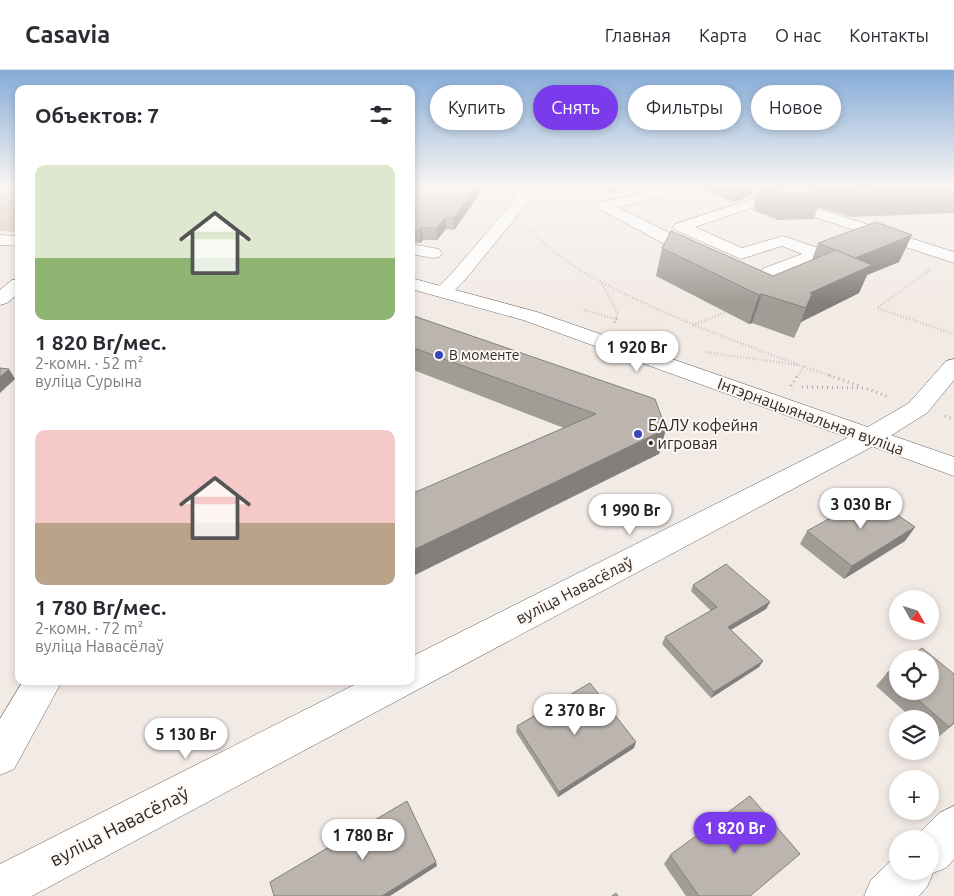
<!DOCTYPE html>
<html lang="ru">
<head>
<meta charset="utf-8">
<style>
  body { margin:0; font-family:Ubuntu,sans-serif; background:#f7f7f7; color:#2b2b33; height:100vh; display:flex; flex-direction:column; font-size:19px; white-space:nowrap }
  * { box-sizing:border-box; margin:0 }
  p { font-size:16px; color:#7c7c81 }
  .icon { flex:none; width:28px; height:28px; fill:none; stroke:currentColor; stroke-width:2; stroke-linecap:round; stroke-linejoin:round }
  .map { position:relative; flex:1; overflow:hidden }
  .drawer { position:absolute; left:15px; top:15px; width:400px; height:600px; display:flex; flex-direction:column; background:#fff; border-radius:10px; box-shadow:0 2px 8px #0003 }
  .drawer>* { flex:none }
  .banner { position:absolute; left:430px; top:15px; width:449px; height:45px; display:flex; gap:10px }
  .needle { width:32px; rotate:129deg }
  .buttons { position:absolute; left:889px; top:520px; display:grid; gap:10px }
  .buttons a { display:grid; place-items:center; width:50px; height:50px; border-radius:50%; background:#fff; box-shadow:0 2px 8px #0003; font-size:25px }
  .price { position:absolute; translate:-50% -42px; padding:0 11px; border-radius:18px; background:#fff; color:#222; font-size:16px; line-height:32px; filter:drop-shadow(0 1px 2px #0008) }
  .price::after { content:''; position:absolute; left:50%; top:30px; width:15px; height:11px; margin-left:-8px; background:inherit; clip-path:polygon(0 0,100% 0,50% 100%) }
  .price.current { background:#7c3aed; color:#fff }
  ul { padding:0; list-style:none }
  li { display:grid; align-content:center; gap:10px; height:265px; padding:0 20px }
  li span { display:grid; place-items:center; height:155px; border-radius:10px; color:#555 }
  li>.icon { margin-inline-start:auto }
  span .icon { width:90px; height:90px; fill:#fffc; stroke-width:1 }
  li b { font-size:21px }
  h2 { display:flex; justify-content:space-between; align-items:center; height:60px; padding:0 20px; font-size:21px }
  .pill { padding:0 18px; border-radius:22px; background:#fff; box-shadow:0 2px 8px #0003; font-size:18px; line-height:45px }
  .pill.current { background:#7c3aed; color:#fff }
  header { display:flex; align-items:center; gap:30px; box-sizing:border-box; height:70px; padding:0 25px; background:#fff; border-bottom:1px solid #e1e1e2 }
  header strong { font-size:24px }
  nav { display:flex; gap:28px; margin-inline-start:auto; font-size:18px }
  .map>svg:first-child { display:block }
</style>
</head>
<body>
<header>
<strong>Casavia</strong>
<nav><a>Главная</a><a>Карта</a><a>О нас</a><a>Контакты</a></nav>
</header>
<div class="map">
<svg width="954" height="826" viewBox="0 0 954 826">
  <rect width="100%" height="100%" fill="#f2eae5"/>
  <polygon fill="#d6bca9" points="0,117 19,117 19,162 0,161"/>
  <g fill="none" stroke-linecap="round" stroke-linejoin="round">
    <defs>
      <g id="minor">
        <polygon points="507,117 524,117 534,125 464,211 450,225 443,227 436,225 434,221 452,203 518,126"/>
        <polygon points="667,117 694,117 692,120 618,137 705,181 708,185 705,189 699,190 693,189 599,139 597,136 599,133"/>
        <polygon points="770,123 775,124 777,127 785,128 954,182 954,193 775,134 773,131 695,157 742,178 783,166 824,180 827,184 824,188 768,208 762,207 759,203 762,199 802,184 782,176 741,189 675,160 673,157 675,154"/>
        <polygon points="411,174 439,179 442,183 439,187 433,188 411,184"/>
        <polygon points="19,209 19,223 7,233 0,235 0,220 12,210"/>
        <polygon points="954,289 954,310 927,343 879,373 32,826 0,826 0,794 362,611 411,611 411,587 861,361 909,333 946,291"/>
        <polygon points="23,611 62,611 14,699 0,705 0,649"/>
        <polygon points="954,736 954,789 946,798 933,803 927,817 919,826 864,826 871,810 898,784 898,801 930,801 930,769 913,769 939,743"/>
      </g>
      <g id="major">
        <polygon points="0,165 19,166 19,176 0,175"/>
        <polygon points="411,208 537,242 954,387 954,406 523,250 411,219"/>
      </g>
    </defs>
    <use href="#minor" stroke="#68625d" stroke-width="1"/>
    <use href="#major" stroke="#68625d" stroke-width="1"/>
    <g stroke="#afa8a4" stroke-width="2" stroke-dasharray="0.5 2" stroke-linecap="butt">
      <polyline points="0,140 19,144"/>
      <polyline points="527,157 551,180 581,201"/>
      <polyline points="928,201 930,200"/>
    </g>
    <g stroke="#afa8a4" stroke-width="2.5" stroke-dasharray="0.5 2.5" stroke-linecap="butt">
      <path d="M 579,200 C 659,245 747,276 833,307"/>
      <polyline points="930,200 877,238 954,264"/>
      <polyline points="602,214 618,244 616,249"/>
      <polyline points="584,240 616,249 615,252 617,252"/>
      <polyline points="693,255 726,242"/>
      <polyline points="656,267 662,260"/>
      <polyline points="705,282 798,295"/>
      <polyline points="797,307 804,296"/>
    </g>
    <g stroke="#afa8a4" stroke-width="3" stroke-dasharray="1 4" stroke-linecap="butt">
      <polyline points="829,305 862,317"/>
      <polyline points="791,316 798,305"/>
      <polyline points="802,317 865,318 889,327"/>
      <polyline points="945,346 954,349"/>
    </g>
    <use href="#minor" fill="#fff" fill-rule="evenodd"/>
    <use href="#major" fill="#fff" fill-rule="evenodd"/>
  </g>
  <g fill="#a29c96">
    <polygon points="411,117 479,125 454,160 446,159 437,170 423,170 421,173 411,172"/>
    <polygon points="595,117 630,117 608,123"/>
    <polygon points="696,117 753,117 751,126 733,132"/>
    <polygon points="758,117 954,117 954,143 851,147 818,137 814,149 778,150 753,140 759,118"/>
    <polygon points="912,165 899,192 867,205 859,223 801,252 794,268 752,253 749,254 656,206 662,178 773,206 812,190 818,173"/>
    <polygon points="411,245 666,359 659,384 564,358 411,299"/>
    <polygon points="915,457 905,471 844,509 800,474 807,461"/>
    <polygon points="693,515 770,532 766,539 731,560 763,591 759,597 711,628 662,574 665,567 711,541 691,521"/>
    <polygon points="898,596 898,621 930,621 954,654 936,669 930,664 930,649 913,649 876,616 887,603"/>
    <polygon points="517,656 634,678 558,727 516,662"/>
    <polygon points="670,785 751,826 686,826 664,794"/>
  </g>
  <g fill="#847f7a">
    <polygon points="476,117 479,117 479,125 454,160 454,148"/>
    <polygon points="609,117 630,117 608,123"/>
    <polygon points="738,117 753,117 751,126 733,132"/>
    <polygon points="446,147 446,159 437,170 436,158"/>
    <polygon points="422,157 423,170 421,173 420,161"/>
    <polygon points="912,165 899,192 867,205 859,223 801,252 794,268 806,238 810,223 855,188"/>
    <polygon points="762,224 752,253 749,254 759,225"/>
    <polygon points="9,299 15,309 0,323 0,307"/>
    <polygon points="666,359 659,384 411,507 411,481"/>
    <polygon points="915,457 905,471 844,509 852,496"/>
    <polygon points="770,532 766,539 725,563 728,557"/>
    <polygon points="763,591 759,597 711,628 714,622"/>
    <polygon points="636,672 634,678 558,727 559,722"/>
    <polygon points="436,792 437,796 390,826 382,826"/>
  </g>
  <g fill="#bcb5af" stroke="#847f7a">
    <polygon points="411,117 476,117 454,148 446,147 436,158 422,157 420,161 411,159"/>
    <polygon points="766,117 803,117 823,123 787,125"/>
    <polygon points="844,117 954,117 954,119 861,122"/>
    <polygon points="876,152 912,165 855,188 818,173"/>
    <polygon points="671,161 773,206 836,180 872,195 810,223 812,224 806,238 762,224 759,225 662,178"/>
    <polygon points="411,245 655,329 666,359 411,481 411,424 596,344 411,277"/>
    <polygon points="0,298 9,299 0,307"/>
    <polygon points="870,426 915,457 852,496 807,461"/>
    <polygon points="726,494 770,532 728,557 763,591 714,622 665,567 717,537 693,515"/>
    <polygon points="922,578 954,604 954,653 949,657 908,621 930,621 930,589 907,589"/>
    <polygon points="898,596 898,612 887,603"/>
    <polygon points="590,613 636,672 559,722 517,656"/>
    <polygon points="750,726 800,784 750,826 699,826 670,785"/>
    <polygon points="407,731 436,792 382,826 274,826 270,812"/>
    <polygon points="616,823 618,826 612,826"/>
  </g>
  <linearGradient id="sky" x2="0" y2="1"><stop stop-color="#85abd8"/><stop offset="0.5" stop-color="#f9f6f3"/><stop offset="1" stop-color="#f9f6f3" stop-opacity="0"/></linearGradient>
  <rect width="954" height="233" fill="url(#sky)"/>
  <g fill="#3747ba" stroke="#fff7f2" stroke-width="2">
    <circle cx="439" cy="285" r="5"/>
    <circle cx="638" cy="364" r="5"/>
  </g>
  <g text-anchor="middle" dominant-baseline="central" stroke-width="4" stroke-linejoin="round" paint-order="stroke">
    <g font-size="14" fill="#2b2826" stroke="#fff7f2" text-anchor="start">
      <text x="449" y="285">В моменте</text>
    </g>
    <g font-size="16" fill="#2b2826" stroke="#fff7f2">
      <text transform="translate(811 346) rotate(20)">Інтэрнацыянальная вуліца</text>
      <text transform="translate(574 520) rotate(-27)">вуліца Навасёлаў</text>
    </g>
    <g font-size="16" fill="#2b2826" stroke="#fff7f2" text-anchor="start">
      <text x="648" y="355">БАЛУ кофейня<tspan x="648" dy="18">• игровая</tspan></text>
    </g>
    <g font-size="19" fill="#2b2826" stroke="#fff7f2">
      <text transform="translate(119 756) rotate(-27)">вуліца Навасёлаў</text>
    </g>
  </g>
</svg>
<div class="buttons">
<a><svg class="needle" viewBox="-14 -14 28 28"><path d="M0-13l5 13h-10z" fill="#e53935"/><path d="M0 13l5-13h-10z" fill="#7c7c81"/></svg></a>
<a><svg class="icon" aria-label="locate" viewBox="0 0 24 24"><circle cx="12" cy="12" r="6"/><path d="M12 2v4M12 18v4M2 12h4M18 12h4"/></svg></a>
<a><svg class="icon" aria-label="layers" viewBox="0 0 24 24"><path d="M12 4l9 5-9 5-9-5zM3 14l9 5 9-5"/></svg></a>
<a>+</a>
<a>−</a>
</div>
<b class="price" style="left:637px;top:303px">1 920 Br</b>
<b class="price" style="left:861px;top:460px">3 030 Br</b>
<b class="price" style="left:630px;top:466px">1 990 Br</b>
<b class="price" style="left:575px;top:666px">2 370 Br</b>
<b class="price" style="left:186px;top:690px">5 130 Br</b>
<b class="price current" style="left:735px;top:784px">1 820 Br</b>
<b class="price" style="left:363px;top:791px">1 780 Br</b>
<div class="banner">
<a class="pill">Купить</a>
<a class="pill current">Снять</a>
<a class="pill">Фильтры</a>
<a class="pill">Новое</a>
</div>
<section class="drawer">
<h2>Объектов: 7<svg class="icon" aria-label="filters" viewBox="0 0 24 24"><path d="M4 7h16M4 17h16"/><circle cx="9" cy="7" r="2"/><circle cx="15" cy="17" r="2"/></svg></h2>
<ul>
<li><span style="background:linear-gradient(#dfe7d0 60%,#8fb573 0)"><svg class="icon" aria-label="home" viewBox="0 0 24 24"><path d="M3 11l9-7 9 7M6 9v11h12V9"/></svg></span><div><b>1 820 Br/мес.</b><p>2-комн. · 52 m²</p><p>вуліца Сурына</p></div></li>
<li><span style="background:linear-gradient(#f6c9c9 60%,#b9a48a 0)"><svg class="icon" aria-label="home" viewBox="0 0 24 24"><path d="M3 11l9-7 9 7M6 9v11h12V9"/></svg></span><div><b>1 780 Br/мес.</b><p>2-комн. · 72 m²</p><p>вуліца Навасёлаў</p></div></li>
</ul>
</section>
</div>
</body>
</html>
